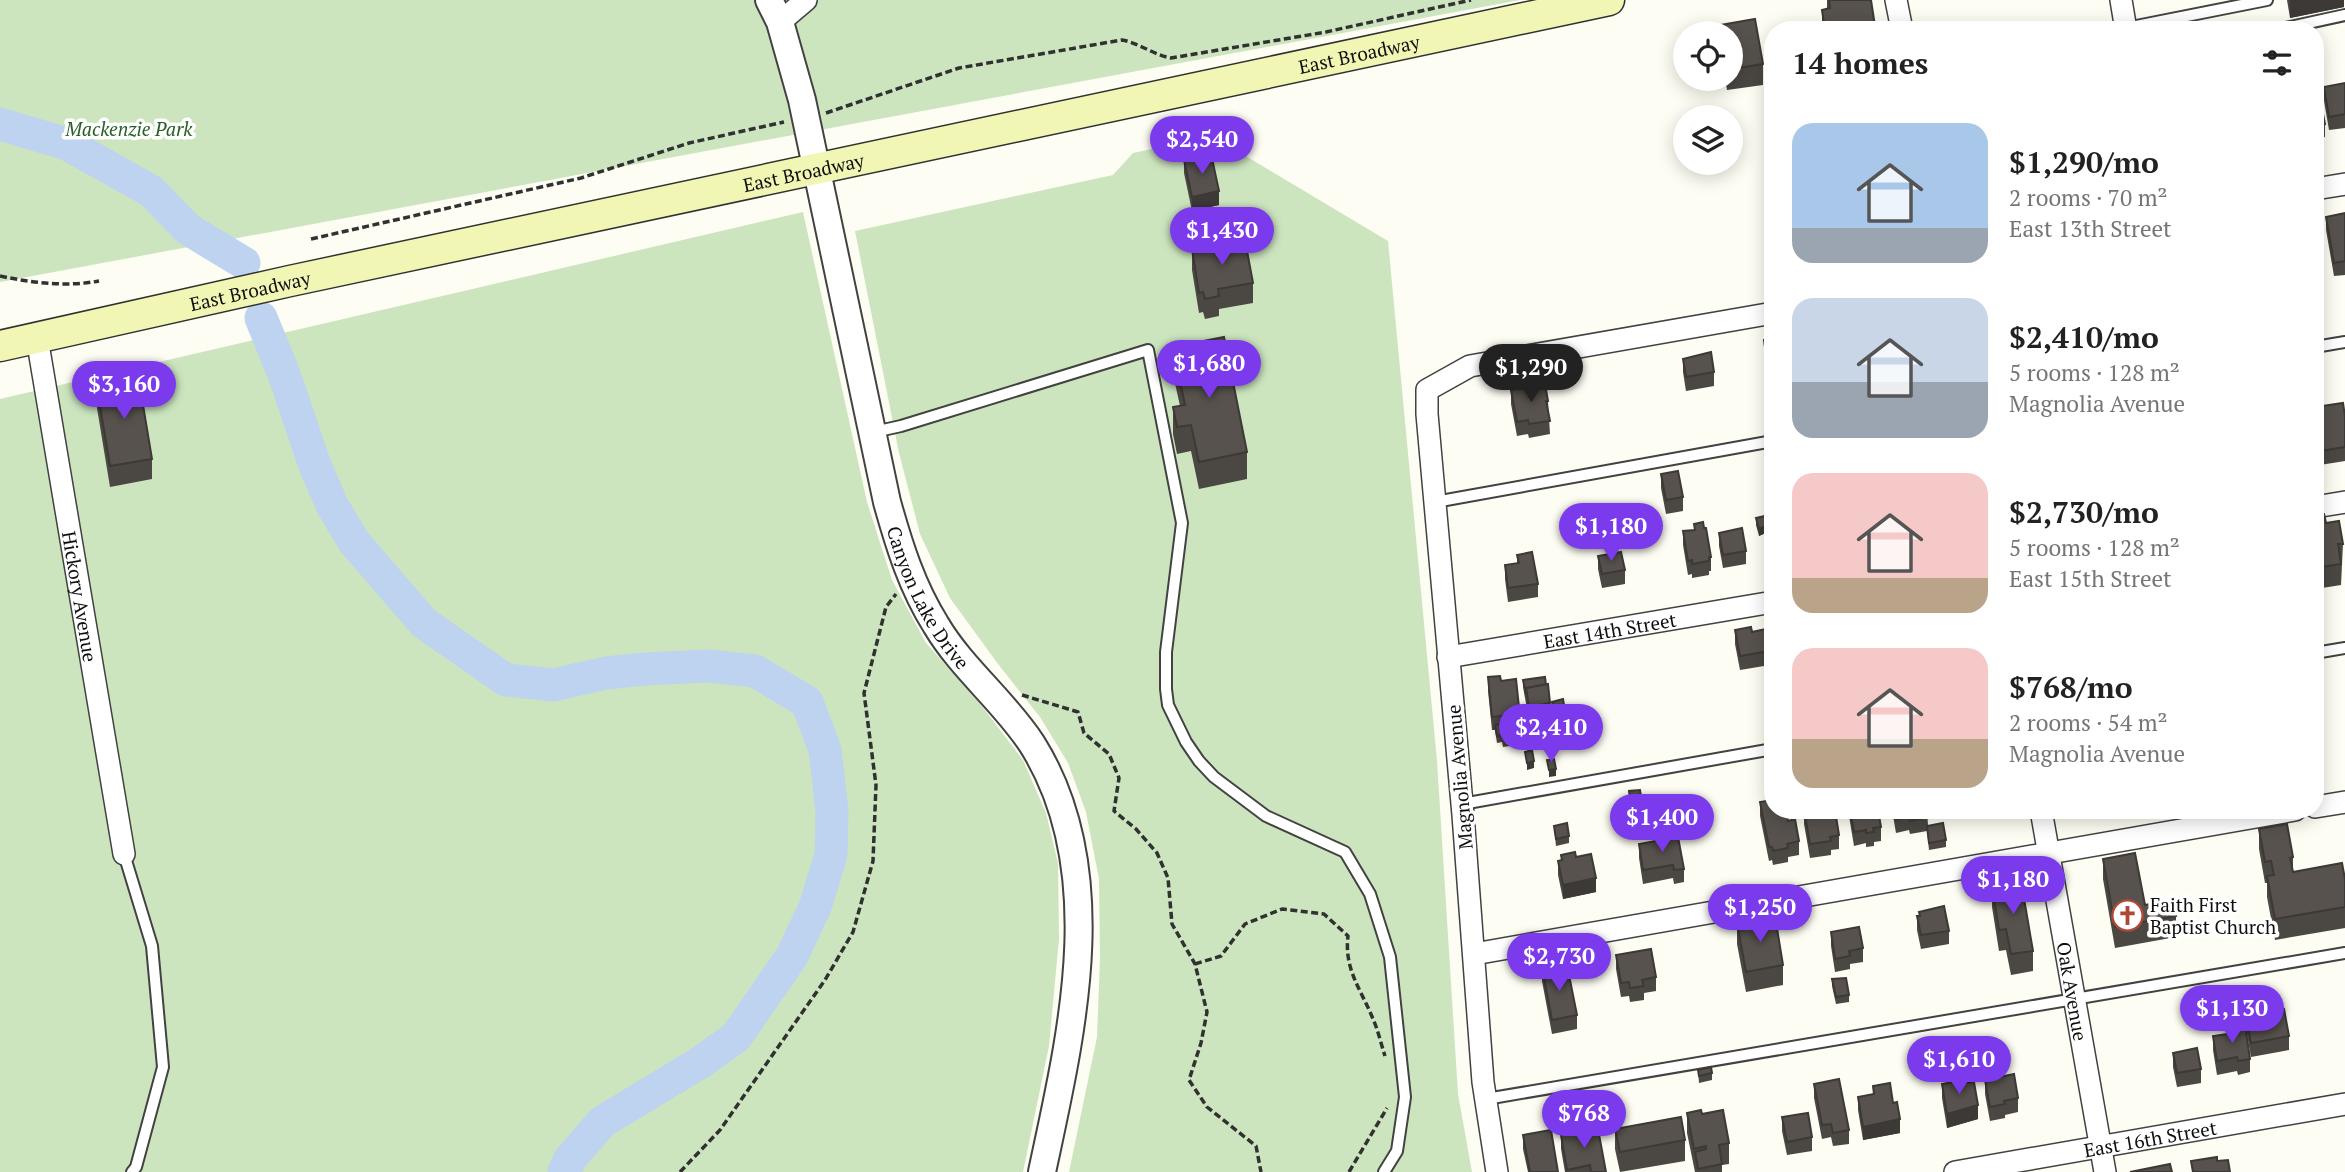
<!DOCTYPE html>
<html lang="en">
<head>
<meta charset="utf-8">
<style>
  body { margin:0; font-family:"PT Serif",serif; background:#f6f6f6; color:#222; height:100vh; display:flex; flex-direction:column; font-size:26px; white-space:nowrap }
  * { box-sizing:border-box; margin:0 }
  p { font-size:23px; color:#767676 }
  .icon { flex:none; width:38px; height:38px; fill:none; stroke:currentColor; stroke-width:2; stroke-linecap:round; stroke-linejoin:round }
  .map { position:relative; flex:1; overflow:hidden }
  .side { position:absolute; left:1764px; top:21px; width:560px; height:798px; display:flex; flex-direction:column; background:#fff; border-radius:28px; box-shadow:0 4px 18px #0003 }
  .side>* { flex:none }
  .fabs { position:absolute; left:1673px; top:21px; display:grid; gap:14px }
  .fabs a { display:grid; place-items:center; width:70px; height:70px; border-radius:50%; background:#fff; box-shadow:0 4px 18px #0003; font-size:35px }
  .price { position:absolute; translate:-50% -60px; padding:0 16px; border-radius:24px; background:#7c3aed; color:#fff; font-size:23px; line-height:46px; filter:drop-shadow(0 2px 4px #0008) }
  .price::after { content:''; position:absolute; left:50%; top:42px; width:21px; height:16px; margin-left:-10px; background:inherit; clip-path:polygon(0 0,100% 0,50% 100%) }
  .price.current { background:#222; color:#fff }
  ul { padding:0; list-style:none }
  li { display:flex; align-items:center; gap:21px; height:175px; padding:0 28px }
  li span { display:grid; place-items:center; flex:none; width:196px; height:140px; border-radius:21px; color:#555 }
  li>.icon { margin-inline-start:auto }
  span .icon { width:84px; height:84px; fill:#fffc; stroke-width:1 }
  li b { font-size:30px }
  h2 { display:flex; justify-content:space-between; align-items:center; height:84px; padding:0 28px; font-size:30px }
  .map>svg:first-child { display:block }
</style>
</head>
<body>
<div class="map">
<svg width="2345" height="1172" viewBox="0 0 2345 1172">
  <rect width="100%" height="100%" fill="#fdfdf3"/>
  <g fill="#cce5bf">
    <polygon points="0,0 1520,0 0,282"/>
    <polygon points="1217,135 1249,158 1388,241 1437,761 1458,1094 1472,1172 1069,1172 1097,1037 1100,959 1099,879 1086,812 1068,763 1040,717 998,664 950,598 920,534 899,453 855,231 1113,175 1133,153"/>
    <polygon points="803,212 867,502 892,580 926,643 981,705 1023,760 1046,813 1058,863 1059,939 1049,1046 1023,1172 0,1172 0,399"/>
  </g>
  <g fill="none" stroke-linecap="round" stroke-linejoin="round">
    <g stroke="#bdd3ef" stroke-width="33">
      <polyline points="0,124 67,144 151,191 188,229 244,263"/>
      <polyline points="261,318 284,374 314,463 332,505 354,542 424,623 506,680 553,685 606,673 645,669 708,666 755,671 807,702 825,750 832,811 831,855 815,907 792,956 736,1037 701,1062 602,1122 570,1159 564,1172"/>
    </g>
    <defs>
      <g id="service">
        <polyline points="2126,28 2267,0"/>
        <polyline points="2276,30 2345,15"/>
        <polyline points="2315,347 2345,342"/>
        <polyline points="874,432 901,426 1148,350 1182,523 1166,652 1166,689 1168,705 1186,742 1199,761 1214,777 1266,816 1345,852 1370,894 1390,957 1405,1097 1397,1151 1384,1172"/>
        <polyline points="1435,502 1773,441"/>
        <polyline points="2315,653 2345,648"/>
        <polyline points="1462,804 1773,749"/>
        <polyline points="124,854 152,946 163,1067 136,1167 132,1172"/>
        <polyline points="1486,1099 2345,953"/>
      </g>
      <g id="minor">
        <polyline points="1896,0 1902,30"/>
        <polyline points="2121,0 2126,30"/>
        <polyline points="780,22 806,0"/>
        <polyline points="2315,189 2345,184"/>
        <path id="s1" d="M 37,338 L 124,854"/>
        <polyline points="2315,507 2345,502"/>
        <path id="s2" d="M 1448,657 L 1773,602"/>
        <polyline points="2315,807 2345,802"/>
        <path id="s3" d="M 2041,810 L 2105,1172"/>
        <polyline points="1474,954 2295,810"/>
        <polyline points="1497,1172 1483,1082 1463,815 1427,414 1427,390 1470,366 1773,313"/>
        <path id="s4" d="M 1955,1172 L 2345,1104"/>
      </g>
      <g id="tertiary">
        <path id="s5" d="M 769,0 L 780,22 L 802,100 L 887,502 C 899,545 912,587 936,625 C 962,669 1004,701 1032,744 C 1112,871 1071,1036 1042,1172"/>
      </g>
      <g id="secondary">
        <path id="s6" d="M 0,346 L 290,281 L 1609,0"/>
      </g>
    </defs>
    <use href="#service" stroke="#424242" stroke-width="14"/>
    <use href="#minor" stroke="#424242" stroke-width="24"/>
    <use href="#tertiary" stroke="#424242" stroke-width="30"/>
    <use href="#secondary" stroke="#313131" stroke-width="33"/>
    <g stroke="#313131" stroke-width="3.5" stroke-dasharray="7 3.5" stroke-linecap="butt">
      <path d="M 826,113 L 959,68 L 1122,40 C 1139,43 1154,55 1171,58 L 1326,32 L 1471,0"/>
      <polyline points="311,239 581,178 689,143 784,122"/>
      <path d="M 0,276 C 33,283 66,287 99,281"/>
      <polyline points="1022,695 1078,712 1084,733 1109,754 1119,778 1114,811 1136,829 1157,853 1168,878 1172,924 1195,964 1207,1012 1201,1043 1189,1080 1207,1107 1256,1146 1261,1172"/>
      <path d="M 1195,964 L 1221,956 L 1245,924 L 1282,909 L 1324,914 L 1348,936 C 1344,970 1361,989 1373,1019 C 1378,1030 1381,1044 1385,1056"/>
      <polyline points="680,1172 720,1130 825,980 853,932 873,861 876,785 864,693 886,607 896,594"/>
      <polyline points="1349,1172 1387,1108"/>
    </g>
    <use href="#service" stroke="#fff" stroke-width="10"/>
    <use href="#minor" stroke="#fff" stroke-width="21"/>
    <use href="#tertiary" stroke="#fff" stroke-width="26"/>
    <use href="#secondary" stroke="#f1f6b5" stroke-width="30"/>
  </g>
  <g fill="#4b4742">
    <polygon points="1827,0 1871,0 1875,30 1822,30 1822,10 1827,9"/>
    <polygon points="2287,0 2344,0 2344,7 2290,18"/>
    <polygon points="1755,19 1763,64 1763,85 1727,90 1725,79 1731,79 1731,33 1720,33 1720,25"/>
    <polygon points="2315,78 2325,124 2325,137 2315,139"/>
    <polygon points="2345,83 2345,128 2329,130 2324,101 2324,87"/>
    <polygon points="1184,160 1219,205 1192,211 1184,173"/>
    <polygon points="2345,213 2345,275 2334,276 2326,230 2326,217"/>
    <polygon points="2315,244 2319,269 2319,283 2315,284"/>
    <polygon points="1192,249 1253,283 1253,303 1219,309 1219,316 1205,319 1203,312 1199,313 1192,270"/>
    <polygon points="1773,339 1773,383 1768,384 1764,354 1764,340"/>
    <polygon points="1173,347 1247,452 1247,479 1199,489 1191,451 1177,454 1173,434 1173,407 1180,406 1173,374"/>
    <polygon points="1683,359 1714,372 1714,386 1686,391 1683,372"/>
    <polygon points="96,382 152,459 152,479 110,487 96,402"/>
    <polygon points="1511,390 1548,401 1550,434 1529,438 1528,434 1517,436 1511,404"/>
    <polygon points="2315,407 2345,416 2345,461 2320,465 2315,437"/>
    <polygon points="1661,474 1683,497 1683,511 1666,514 1661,488"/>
    <polygon points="2315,515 2326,523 2343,544 2341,585 2322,588 2323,613 2316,615 2318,635 2315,635"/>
    <polygon points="1756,518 1770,531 1759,536 1756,525"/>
    <polygon points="1694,524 1711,557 1711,571 1709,571 1709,575 1692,578 1692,574 1688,575 1683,545 1683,531 1694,530"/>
    <polygon points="1719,533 1746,551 1746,564 1723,568 1719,546"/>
    <polygon points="1517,555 1538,584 1538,597 1508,602 1505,579 1505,565 1517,563"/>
    <polygon points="1598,556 1625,570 1625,584 1602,588 1598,569"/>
    <polygon points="1735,630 1752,632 1770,651 1770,665 1740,670 1735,644"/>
    <polygon points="1488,677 1501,681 1520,717 1520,731 1510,732 1510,729 1508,729 1510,746 1503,747 1502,742 1497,743 1495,730 1492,730 1488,691"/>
    <polygon points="1523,680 1550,703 1550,717 1529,720 1523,687"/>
    <polygon points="1552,702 1567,729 1557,732 1552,709"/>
    <polygon points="1629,791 1642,803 1644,823 1633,825 1631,816"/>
    <polygon points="1760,802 1788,821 1799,841 1799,855 1788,857 1788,862 1773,865 1772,860 1769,861 1760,816"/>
    <polygon points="1804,810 1839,835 1839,849 1831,850 1831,855 1810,858 1804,824"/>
    <polygon points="1848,810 1878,810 1881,827 1881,841 1874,842 1874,846 1866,847 1866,843 1854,846"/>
    <polygon points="1892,810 1927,810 1928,825 1946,840 1946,847 1929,850 1927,831 1910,834 1909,830 1896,833"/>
    <polygon points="1554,826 1569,836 1569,843 1556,846"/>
    <polygon points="2259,829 2293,857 2293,872 2345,879 2345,928 2275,940 2267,897 2267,883 2265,883 2259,849"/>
    <polygon points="1639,844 1684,869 1684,882 1674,884 1673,878 1643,884 1639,858"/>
    <polygon points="1561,855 1576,857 1596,892 1563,899 1558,875 1558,861 1561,861"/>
    <polygon points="2103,859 2145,905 2176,916 2176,937 2115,948 2103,879"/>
    <polygon points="1992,886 2033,951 2033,971 2011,975 2006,950 1999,951 1992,907"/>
    <polygon points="1919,912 1949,931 1949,944 1921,949 1917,930 1917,916 1919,916"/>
    <polygon points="1737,923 1783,965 1783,985 1746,992 1737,944"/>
    <polygon points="1831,932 1863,948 1863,962 1850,964 1850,969 1835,972 1831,946"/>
    <polygon points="1616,955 1656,977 1656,991 1644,993 1644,1000 1630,1002 1629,996 1621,997 1616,969"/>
    <polygon points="1542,967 1577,1015 1577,1029 1552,1034 1542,981"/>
    <polygon points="1832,979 1849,995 1849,1002 1836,1004 1832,986"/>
    <polygon points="2246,1015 2289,1036 2289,1050 2251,1057 2246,1029"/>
    <polygon points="2237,1026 2250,1059 2250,1072 2238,1075 2237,1071 2217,1075 2213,1050 2213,1036 2234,1033 2237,1032"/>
    <polygon points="1973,1048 1982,1054 1982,1061 1974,1062"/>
    <polygon points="2173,1053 2201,1069 2201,1083 2177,1087 2173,1067"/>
    <polygon points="1698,1070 1712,1073 1712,1080 1699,1083"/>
    <polygon points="1985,1080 2018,1098 2018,1112 2005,1115 2005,1118 1990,1121 1985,1094"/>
    <polygon points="1814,1084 1849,1130 1849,1144 1833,1146 1831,1137 1822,1139 1814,1098"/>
    <polygon points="1942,1084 1959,1084 1978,1119 1947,1128 1942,1098"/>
    <polygon points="1873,1086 1900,1133 1863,1140 1858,1110 1858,1097 1873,1094"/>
    <polygon points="1687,1113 1702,1114 1729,1143 1729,1164 1722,1165 1722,1172 1695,1172 1687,1133"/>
    <polygon points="1782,1117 1812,1137 1812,1151 1787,1155 1782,1131"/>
    <polygon points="1615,1129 1685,1140 1685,1161 1620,1172 1615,1149"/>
    <polygon points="1523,1135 1558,1172 1528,1172 1523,1149"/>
    <polygon points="1561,1135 1606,1172 1565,1172 1561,1149"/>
  </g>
  <g fill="#3d3936">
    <polygon points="2290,0 2344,0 2344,7 2290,18"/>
    <polygon points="1219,191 1219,205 1192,211 1192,197"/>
    <polygon points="2318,459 2318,480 2315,481 2315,460"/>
    <polygon points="1770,524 1770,531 1759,536 1759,529"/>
    <polygon points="2323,599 2323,613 2315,615 2315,602"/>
    <polygon points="1567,722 1567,729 1557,732 1557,725"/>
    <polygon points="1534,761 1534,768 1527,770 1527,763"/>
    <polygon points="1556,769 1556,776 1549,777 1549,770"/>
    <polygon points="1644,816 1644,823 1633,825 1633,818"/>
    <polygon points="1596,878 1596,892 1563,899 1563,885"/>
    <polygon points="1978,1105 1978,1119 1947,1128 1947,1114"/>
    <polygon points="1900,1119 1900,1133 1863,1140 1863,1127"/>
  </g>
  <g fill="#57524d" stroke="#3d3936" stroke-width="2">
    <polygon points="1829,0 1871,0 1875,26 1853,30 1825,30 1822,10 1830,8"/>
    <polygon points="1755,19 1763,64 1731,69 1731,33 1721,33 1720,25"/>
    <polygon points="2315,78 2316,78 2325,124 2315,125"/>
    <polygon points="2345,83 2345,114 2329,117 2324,87"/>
    <polygon points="1211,154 1219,191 1192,197 1184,160"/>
    <polygon points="2345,213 2345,261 2334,263 2326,217"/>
    <polygon points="1245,240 1253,283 1218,289 1219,296 1205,299 1203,292 1199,293 1192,249"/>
    <polygon points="2315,244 2319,269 2315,270"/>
    <polygon points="1224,337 1247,452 1199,462 1191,425 1177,427 1173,407 1185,405 1173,347"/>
    <polygon points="1773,339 1773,369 1768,370 1764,340"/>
    <polygon points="1711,352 1714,372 1686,377 1683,359"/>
    <polygon points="138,375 152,459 110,466 96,382"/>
    <polygon points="1545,384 1548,401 1546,401 1550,421 1529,424 1528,420 1517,422 1511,390"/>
    <polygon points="2343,403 2345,416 2345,447 2320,451 2315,423 2315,407"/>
    <polygon points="2315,444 2318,459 2315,460"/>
    <polygon points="1678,471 1683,497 1666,500 1661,474"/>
    <polygon points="2324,514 2326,523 2339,521 2343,544 2338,544 2341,564 2315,568 2315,515"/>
    <polygon points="1769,515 1770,524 1759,529 1756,518"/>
    <polygon points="1703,522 1704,528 1706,528 1711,557 1709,557 1709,561 1692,564 1692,560 1688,561 1683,531 1695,530 1694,524"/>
    <polygon points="1742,528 1746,551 1723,555 1719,533"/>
    <polygon points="1532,552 1538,584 1508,588 1505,565 1519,563 1517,555"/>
    <polygon points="1621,552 1625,570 1602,574 1598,556"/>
    <polygon points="2320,575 2323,599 2315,602 2315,576"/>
    <polygon points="2315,614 2318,628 2315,628"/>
    <polygon points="1751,627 1752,632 1766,629 1770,651 1740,656 1735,630"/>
    <polygon points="1500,676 1501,681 1516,679 1520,717 1510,719 1510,715 1492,717 1488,677"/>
    <polygon points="1545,677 1546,685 1526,688 1526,694 1523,680"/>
    <polygon points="1548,684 1550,703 1529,707 1526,688"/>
    <polygon points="1563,699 1567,722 1557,725 1552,702"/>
    <polygon points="1507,723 1510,739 1503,740 1502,735 1497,736 1495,725"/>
    <polygon points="1532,750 1534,761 1527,763 1525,752"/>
    <polygon points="1554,759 1556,769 1549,770 1547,760"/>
    <polygon points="1640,790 1642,803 1631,805 1629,791"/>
    <polygon points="1773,800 1773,810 1786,810 1788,821 1795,819 1799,841 1787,844 1788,848 1773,851 1772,847 1769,847 1760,802"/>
    <polygon points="1642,806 1644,816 1633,818 1631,809"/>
    <polygon points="1804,810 1824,810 1824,812 1835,810 1839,835 1830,837 1831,841 1810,844"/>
    <polygon points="1850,810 1878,810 1881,827 1873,828 1874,832 1866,833 1866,830 1854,832"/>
    <polygon points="1894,810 1927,810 1928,817 1910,821 1909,817 1896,819"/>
    <polygon points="1567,823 1569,836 1556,839 1554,826"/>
    <polygon points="1943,823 1946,840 1929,843 1927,826"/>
    <polygon points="2287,824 2293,857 2290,858 2293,872 2342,863 2345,879 2345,907 2275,919 2267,876 2274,875 2271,861 2265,862 2259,829"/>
    <polygon points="1678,837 1684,869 1674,870 1673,865 1643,870 1639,844"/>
    <polygon points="1575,852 1576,857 1591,854 1596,878 1563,885 1558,861 1562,860 1561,855"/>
    <polygon points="2135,853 2145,905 2173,900 2176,916 2115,927 2103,859"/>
    <polygon points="2021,881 2033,951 2011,954 2006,929 1999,930 1992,886"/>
    <polygon points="1944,906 1949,931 1921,935 1917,916 1920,916 1919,912"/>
    <polygon points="1775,916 1783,965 1746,972 1737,923"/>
    <polygon points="1859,927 1863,948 1849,951 1850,956 1835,959 1831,932"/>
    <polygon points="1651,949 1656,977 1642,980 1644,986 1630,988 1629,982 1621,983 1616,955"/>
    <polygon points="1558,964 1561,976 1569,975 1577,1015 1552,1020 1542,967"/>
    <polygon points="1846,978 1849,995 1836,997 1832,979"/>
    <polygon points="2284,1009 2289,1036 2251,1043 2246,1015"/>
    <polygon points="2245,1025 2250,1059 2238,1061 2237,1057 2217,1061 2213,1036 2234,1033 2238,1031 2237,1026"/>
    <polygon points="1981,1047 1982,1054 1974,1056 1973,1048"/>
    <polygon points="2197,1048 2201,1069 2177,1073 2173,1053"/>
    <polygon points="1711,1067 1712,1073 1699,1076 1698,1070"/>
    <polygon points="2014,1074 2018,1098 2004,1101 2005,1104 1990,1107 1985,1080"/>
    <polygon points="1839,1079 1849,1130 1833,1133 1831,1124 1822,1125 1814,1084"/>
    <polygon points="1958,1081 1959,1084 1974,1082 1978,1105 1947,1114 1942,1084"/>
    <polygon points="1890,1083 1893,1103 1897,1102 1900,1119 1863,1127 1858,1097 1874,1094 1873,1086"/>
    <polygon points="1701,1110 1702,1114 1723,1110 1729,1143 1719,1145 1722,1164 1698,1169 1695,1152 1706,1149 1706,1146 1694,1149 1687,1113"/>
    <polygon points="1808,1113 1812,1137 1787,1142 1782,1117"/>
    <polygon points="1681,1117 1685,1140 1620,1152 1615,1129"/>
    <polygon points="1586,1129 1586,1131 1598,1129 1606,1172 1591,1172 1590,1165 1567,1170 1561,1135 1572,1133 1571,1131"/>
    <polygon points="1551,1130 1558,1172 1530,1172 1523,1135"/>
    <polygon points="2217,1157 2217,1161 2228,1160 2230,1172 2193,1172 2191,1161"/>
    <polygon points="2170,1164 2172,1172 2130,1172"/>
  </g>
  <defs>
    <symbol id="church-ring" viewBox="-11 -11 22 22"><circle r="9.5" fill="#fff" stroke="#b04837" stroke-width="1.5"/><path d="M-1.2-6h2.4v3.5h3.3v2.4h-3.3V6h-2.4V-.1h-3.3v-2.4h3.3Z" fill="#b04837"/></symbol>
  </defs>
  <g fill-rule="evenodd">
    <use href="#church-ring" x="2110" y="898" width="35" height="35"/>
  </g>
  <g text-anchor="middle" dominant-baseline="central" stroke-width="7" stroke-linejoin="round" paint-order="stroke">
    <g font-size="19" fill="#0f0f0f" stroke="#fff">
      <text stroke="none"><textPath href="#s6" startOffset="1390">East Broadway</textPath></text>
      <text stroke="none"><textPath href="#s6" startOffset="822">East Broadway</textPath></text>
      <text stroke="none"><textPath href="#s6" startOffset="256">East Broadway</textPath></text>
      <text stroke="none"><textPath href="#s5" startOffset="621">Canyon Lake Drive</textPath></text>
      <text stroke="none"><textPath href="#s1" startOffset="262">Hickory Avenue</textPath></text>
      <text stroke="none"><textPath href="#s2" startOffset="164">East 14th Street</textPath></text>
      <text transform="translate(1459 777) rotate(-95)">Magnolia Avenue</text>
      <text stroke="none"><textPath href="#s3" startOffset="184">Oak Avenue</textPath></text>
      <text stroke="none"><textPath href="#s4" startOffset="198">East 16th Street</textPath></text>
    </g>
    <g font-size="19" font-style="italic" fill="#276026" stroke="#fff">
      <text x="129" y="128">Mackenzie Park</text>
    </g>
    <g font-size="19" fill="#0f0f0f" stroke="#fff" text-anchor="start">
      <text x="2150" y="904">Faith First<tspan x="2150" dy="22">Baptist Church</tspan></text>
    </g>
  </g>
</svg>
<div class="fabs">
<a><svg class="icon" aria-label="locate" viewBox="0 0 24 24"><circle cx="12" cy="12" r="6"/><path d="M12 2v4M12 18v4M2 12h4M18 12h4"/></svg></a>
<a><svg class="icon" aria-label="layers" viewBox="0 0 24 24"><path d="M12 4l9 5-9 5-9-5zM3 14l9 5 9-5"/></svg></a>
</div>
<b class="price" style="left:1202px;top:176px">$2,540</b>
<b class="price" style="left:1222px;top:267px">$1,430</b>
<b class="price" style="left:1209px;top:400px">$1,680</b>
<b class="price current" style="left:1531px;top:404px">$1,290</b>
<b class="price" style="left:124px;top:421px">$3,160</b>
<b class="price" style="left:1611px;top:563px">$1,180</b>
<b class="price" style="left:1551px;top:764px">$2,410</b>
<b class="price" style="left:1662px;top:854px">$1,400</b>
<b class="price" style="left:2013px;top:916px">$1,180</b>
<b class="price" style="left:1760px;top:944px">$1,250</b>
<b class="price" style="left:1559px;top:993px">$2,730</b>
<b class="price" style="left:2232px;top:1045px">$1,130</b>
<b class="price" style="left:1959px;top:1096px">$1,610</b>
<b class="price" style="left:1584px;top:1150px">$768</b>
<section class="side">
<h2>14 homes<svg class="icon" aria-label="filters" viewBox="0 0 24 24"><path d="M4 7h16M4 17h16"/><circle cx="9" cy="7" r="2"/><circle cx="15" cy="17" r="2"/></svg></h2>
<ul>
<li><span style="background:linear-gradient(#a9c7e8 75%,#9aa5b1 0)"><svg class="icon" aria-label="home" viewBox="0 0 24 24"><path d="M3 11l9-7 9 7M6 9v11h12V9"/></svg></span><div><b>$1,290/mo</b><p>2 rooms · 70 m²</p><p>East 13th Street</p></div></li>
<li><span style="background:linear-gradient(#c9d6e8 60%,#9aa5b1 0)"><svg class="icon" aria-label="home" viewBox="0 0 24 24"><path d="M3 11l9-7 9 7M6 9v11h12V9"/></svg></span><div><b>$2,410/mo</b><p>5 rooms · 128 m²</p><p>Magnolia Avenue</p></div></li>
<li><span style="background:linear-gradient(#f6c9c9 75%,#b9a48a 0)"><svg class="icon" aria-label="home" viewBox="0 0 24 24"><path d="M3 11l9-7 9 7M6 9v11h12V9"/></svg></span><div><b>$2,730/mo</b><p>5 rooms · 128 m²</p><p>East 15th Street</p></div></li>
<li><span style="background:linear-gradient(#f6c9c9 65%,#b9a48a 0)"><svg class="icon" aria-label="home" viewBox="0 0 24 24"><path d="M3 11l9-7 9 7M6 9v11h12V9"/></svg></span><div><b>$768/mo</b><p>2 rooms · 54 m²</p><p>Magnolia Avenue</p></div></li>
</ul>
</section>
</div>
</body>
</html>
